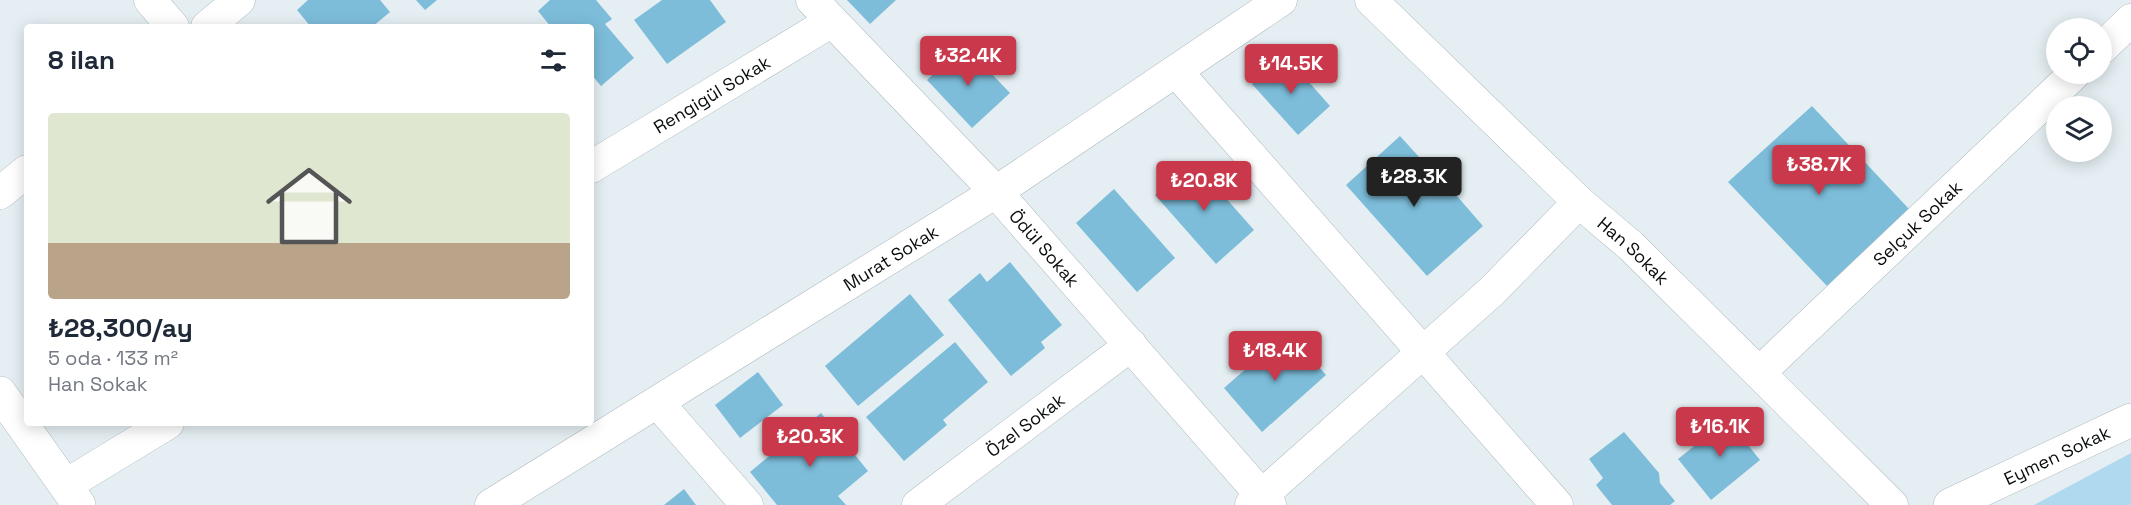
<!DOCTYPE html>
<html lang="tr">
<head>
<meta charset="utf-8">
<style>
  body { margin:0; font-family:"Space Grotesk",sans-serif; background:#f6f6f7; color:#1f2937; height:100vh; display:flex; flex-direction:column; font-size:22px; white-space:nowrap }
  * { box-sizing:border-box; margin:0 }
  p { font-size:20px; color:#747a83 }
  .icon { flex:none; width:33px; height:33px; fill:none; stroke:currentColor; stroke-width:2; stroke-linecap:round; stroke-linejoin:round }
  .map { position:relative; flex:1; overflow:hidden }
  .panel { position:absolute; left:24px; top:24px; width:570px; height:402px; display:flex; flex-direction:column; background:#fff; border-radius:6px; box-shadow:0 3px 15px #0003 }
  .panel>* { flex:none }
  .tools { position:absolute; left:2046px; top:18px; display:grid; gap:12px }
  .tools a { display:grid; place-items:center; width:66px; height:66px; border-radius:50%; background:#fff; box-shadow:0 3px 15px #0003; font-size:30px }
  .price { position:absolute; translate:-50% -51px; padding:0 14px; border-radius:6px; background:#c9394b; color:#fff; font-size:20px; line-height:39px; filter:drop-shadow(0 2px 3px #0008) }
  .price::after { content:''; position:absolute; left:50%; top:36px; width:18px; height:14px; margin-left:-9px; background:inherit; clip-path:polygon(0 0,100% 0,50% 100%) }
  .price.current { background:#222; color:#fff }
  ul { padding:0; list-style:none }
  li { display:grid; align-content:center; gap:12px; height:318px; padding:0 24px }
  li span { display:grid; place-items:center; height:186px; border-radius:6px; color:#555 }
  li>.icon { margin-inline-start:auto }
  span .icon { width:108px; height:108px; fill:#fffc; stroke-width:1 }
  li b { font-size:26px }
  h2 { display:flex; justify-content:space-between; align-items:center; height:72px; padding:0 24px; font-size:26px }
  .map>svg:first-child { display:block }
</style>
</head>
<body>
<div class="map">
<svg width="2131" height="505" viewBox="0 0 2131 505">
  <rect width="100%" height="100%" fill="#e5eff3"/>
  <polygon fill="#aed9ee" points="2131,453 2131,505 2034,505"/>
  <g fill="#7dbdda">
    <polygon points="308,0 380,0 390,12 372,27 311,27 297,10"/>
    <polygon points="416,0 437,0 425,10"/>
    <polygon points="550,0 596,0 612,19 605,24 634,58 601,86 591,74 591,27 551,27 538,11"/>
    <polygon points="662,0 710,0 726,22 667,64 634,20"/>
    <polygon points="847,0 896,0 870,24"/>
    <polygon points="964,45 1010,93 972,128 927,80"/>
    <polygon points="1285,55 1330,106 1298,135 1252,84"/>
    <polygon points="1812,106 1909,209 1827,286 1728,182"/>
    <polygon points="1400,136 1419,157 1407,167 1429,192 1443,180 1483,226 1427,276 1346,185"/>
    <polygon points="1193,161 1254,230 1216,264 1155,195"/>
    <polygon points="1114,189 1175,258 1137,292 1076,223"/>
    <polygon points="1010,262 1062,325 1041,342 1045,348 1011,376 948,300 980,273 987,282"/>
    <polygon points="910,294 944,335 858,406 825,366"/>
    <polygon points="1288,332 1326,375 1262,432 1224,388"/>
    <polygon points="955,342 988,382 943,420 947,425 904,461 866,417"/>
    <polygon points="758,372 783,405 740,438 715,405"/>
    <polygon points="821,413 868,471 838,496 846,505 777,505 750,472"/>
    <polygon points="1733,415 1753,440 1748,445 1760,460 1711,500 1678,459"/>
    <polygon points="1624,432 1659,473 1660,483 1675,501 1670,505 1612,505 1596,485 1603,478 1589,459"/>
    <polygon points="684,489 696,505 664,505"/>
  </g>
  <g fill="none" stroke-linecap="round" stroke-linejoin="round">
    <defs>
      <g id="street">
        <polyline points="150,0 173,27"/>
        <path id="s1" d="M 812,0 L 996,192 L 1270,505"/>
        <path id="s2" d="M 1371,0 L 1579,202 L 1631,246 L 1892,505"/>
        <polyline points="207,27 239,0"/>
        <polyline points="2102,48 2131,20"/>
        <polyline points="1176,71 1557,505"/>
        <path id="s3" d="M 591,167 L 832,21"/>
        <polyline points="0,193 27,171"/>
        <path id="s4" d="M 1759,373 L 2074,74"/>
        <polyline points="658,403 747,505"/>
        <polyline points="66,485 168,423"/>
        <path id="s5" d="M 491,505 L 996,192 L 1281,0"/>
        <path id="s6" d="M 918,505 L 1131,345"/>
        <polyline points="1251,505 1492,291 1579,202"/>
      </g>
      <g id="secondary">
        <polyline points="0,393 79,505"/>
        <path id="s7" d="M 1950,505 L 2131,420"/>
      </g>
    </defs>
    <use href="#street" stroke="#b0babe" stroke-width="33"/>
    <use href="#secondary" stroke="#b0babe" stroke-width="34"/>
    <use href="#street" stroke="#fff" stroke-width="32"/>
    <use href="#secondary" stroke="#fff" stroke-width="33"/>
  </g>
  <g text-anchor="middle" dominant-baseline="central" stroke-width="5" stroke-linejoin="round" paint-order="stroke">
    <g font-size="18" fill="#0a0d0e" stroke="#f5fbfe">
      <text stroke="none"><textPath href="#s3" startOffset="141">Rengigül Sokak</textPath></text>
      <text stroke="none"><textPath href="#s4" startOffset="218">Selçuk Sokak</textPath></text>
      <text stroke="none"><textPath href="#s1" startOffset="340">Ödül Sokak</textPath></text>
      <text stroke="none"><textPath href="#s2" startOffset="363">Han Sokak</textPath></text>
      <text stroke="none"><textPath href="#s5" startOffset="470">Murat Sokak</textPath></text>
      <text stroke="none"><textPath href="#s6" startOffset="134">Özel Sokak</textPath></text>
      <text stroke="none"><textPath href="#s7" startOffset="118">Eymen Sokak</textPath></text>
    </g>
  </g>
</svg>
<div class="tools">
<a><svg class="icon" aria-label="locate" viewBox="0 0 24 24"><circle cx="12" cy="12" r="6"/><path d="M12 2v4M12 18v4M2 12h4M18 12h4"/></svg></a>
<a><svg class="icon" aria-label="layers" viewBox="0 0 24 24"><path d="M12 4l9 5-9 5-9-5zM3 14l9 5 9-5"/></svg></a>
</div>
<b class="price" style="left:968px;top:87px">₺32.4K</b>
<b class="price" style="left:1291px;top:95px">₺14.5K</b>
<b class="price" style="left:1819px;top:196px">₺38.7K</b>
<b class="price current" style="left:1414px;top:208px">₺28.3K</b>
<b class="price" style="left:1204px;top:212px">₺20.8K</b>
<b class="price" style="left:1275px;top:382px">₺18.4K</b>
<b class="price" style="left:1720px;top:458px">₺16.1K</b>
<b class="price" style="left:810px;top:468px">₺20.3K</b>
<section class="panel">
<h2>8 ilan<svg class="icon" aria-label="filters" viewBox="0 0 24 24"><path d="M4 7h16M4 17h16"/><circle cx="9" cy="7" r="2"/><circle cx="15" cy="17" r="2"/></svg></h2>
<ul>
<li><span style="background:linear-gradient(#dfe7d0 70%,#b9a48a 0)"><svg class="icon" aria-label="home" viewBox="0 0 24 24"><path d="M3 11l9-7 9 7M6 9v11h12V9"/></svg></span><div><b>₺28,300/ay</b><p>5 oda · 133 m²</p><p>Han Sokak</p></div></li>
</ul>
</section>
</div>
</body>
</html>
